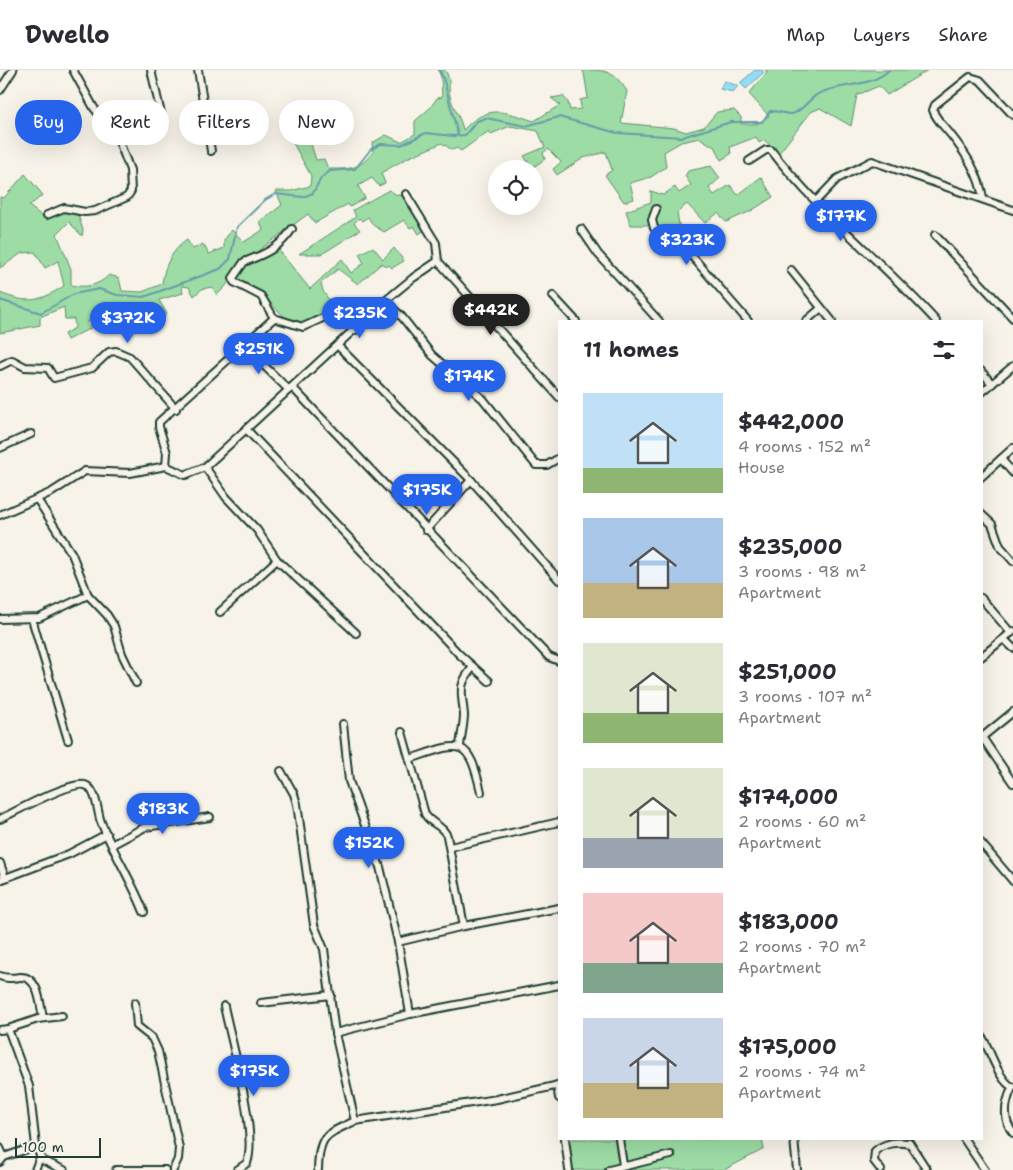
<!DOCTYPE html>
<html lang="en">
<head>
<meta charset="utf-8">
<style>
  body { margin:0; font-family:"Shantell Sans",sans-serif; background:#f2f2f3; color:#2b2b33; height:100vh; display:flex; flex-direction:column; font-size:19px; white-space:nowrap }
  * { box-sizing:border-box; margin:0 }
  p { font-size:16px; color:#7c7c81 }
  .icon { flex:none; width:28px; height:28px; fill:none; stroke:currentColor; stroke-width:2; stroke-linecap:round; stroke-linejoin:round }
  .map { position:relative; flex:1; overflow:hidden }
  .drawer { position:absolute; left:558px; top:250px; width:425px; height:820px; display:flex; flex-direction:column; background:#fff; border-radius:0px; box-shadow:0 5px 20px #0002 }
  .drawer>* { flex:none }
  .top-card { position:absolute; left:15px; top:30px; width:468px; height:45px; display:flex; gap:10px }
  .fabs { position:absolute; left:488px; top:90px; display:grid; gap:10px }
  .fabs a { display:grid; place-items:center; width:55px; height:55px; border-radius:50%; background:#fff; box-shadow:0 5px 20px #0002; font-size:25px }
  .scale { position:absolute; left:15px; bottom:12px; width:86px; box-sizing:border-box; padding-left:5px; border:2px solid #1f3d34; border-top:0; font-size:14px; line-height:18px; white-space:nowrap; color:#1f3d34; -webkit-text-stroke:4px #f7f3e8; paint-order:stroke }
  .price { position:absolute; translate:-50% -42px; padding:0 11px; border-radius:18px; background:#2563eb; color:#fff; font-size:16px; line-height:32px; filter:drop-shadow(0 1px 2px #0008) }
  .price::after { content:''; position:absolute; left:50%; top:30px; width:15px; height:11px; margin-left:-8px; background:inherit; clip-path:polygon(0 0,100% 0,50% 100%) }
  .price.current { background:#222; color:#fff }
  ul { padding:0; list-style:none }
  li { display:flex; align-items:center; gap:15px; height:125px; padding:0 25px }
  li span { display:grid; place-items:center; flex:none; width:140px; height:100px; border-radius:0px; color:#555 }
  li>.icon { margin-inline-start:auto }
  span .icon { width:60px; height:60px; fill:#fffc; stroke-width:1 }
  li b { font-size:21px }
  h2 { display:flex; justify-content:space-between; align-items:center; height:60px; padding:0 25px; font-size:21px }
  .pill { padding:0 18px; border-radius:22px; background:#fff; box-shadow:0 5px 20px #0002; font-size:18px; line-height:45px }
  .pill.current { background:#2563eb; color:#fff }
  header { display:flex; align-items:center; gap:30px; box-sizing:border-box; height:70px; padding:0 25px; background:#fff; border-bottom:1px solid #e1e1e2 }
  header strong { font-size:24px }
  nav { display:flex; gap:28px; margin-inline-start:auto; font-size:18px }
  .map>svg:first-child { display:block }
</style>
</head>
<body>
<header>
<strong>Dwello</strong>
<nav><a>Map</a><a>Layers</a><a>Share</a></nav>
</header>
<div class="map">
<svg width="1013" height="1100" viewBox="0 0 1013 1100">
  <rect width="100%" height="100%" fill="#f7f3e8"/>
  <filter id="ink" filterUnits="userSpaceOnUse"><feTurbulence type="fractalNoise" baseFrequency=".02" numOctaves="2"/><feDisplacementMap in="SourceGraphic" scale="10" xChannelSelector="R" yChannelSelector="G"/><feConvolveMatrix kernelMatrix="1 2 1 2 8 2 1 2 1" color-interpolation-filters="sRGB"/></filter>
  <g filter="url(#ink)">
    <g fill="#9ddca5" stroke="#5e8c6c">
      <path d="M 438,0 L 445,0 C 451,9 448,16 450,26 C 453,38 461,48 463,60 C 488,34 503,41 534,51 L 560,35 L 551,28 L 563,26 L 568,32 L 570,40 L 581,39 L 580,30 L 588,28 L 584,3 L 582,0 C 606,0 613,0 627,21 L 621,53 L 674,58 L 686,62 L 704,57 L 717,42 L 734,40 L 741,47 L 741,54 L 757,54 L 769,46 L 749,24 L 767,2 L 765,0 L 928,0 L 887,25 L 879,16 L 857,25 L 851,56 L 820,38 L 811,42 L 779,83 L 764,70 L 759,73 L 756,67 L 730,77 L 731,84 L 721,90 L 716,78 L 700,68 L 681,72 L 664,82 L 666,97 L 651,107 L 630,113 L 634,129 L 624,132 L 605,105 L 612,100 L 606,82 L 583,88 L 557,105 L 553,99 L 561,92 L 548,79 L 543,83 L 545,89 L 532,98 L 524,86 L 545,77 L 538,61 L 510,56 L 491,64 L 489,61 L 461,81 L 457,78 L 452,80 L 442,73 L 407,88 L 381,103 L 385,113 L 379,116 L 372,108 L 358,116 L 365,128 L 350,137 L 348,134 L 315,153 L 308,144 L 254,184 L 242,189 L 226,216 L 217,225 L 212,217 L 202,219 L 194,226 L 189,217 L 182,216 L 183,223 L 159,230 L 167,244 L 152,260 L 144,246 L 128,254 L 121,243 L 103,253 L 98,246 L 87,252 L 91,258 L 67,270 L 64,264 L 75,258 L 74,249 L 65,249 L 64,237 L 40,247 L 40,255 L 0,263 L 0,223 C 28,234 39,232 64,216 L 58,191 L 45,198 L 35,182 L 22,183 L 0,198 L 0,127 L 4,128 L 25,104 L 43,125 L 29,136 L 43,147 L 59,142 L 77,142 L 83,160 L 82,166 L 69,152 L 57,164 L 71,199 L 71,215 C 86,218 98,216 109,205 L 119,208 L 122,221 L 142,222 L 162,214 C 164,196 172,180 187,170 L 193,179 L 203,174 L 209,184 L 224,178 L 224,170 L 232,160 L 244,172 L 263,160 L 260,152 L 282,135 L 276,121 L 291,121 L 310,116 L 311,106 L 292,71 L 310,71 L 316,90 L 324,89 L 328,99 C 350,99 359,100 373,82 L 372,73 L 386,65 L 401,72 L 415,64 L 415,51 L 430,38 L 437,28 L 442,27 L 441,7 Z"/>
      <polygon points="711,96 720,108 709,118 714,125 730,115 738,125 761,107 773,127 751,141 726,152 718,143 705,153 687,134 677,143 682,171 678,173 656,155 631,155 626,141 651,132 651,121 663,125 675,117 679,123 691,115 685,106 688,101"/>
      <polygon points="389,120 397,125 404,126 426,159 419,164 414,156 410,158 404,150 384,162 373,155 368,147 362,151 359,148 354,153 360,160 322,184 299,184 356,147 353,140"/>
      <path d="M 373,177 L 383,189 L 394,178 L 404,191 L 392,198 L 389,195 L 386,197 L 382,193 L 358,214 L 338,199 L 321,213 L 323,221 L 334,238 C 287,269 291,247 255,220 C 248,215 241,216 236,208 L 247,192 L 277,178 L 310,219 L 342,189 L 351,203 L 364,193 L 359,184 Z"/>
      <polygon points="569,1069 762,1069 764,1079 724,1100 573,1100"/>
    </g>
    <g fill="#95dcf7" stroke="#669ca9">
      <polygon points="755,0 761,0 764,2 746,19 740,13"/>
      <polygon points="724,11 738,16 733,22 720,19"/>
    </g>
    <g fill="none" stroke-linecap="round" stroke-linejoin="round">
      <g stroke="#669ca9" stroke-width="2">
        <polyline points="439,0 443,7 458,65"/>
        <path d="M 0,230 L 41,243 L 74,224 L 99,219 L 117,225 L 144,227 L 220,199 L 230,189 L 237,157 L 265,130 L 275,124 L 303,127 L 313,123 L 321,108 L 330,101 L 355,99 L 371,79 L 381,74 L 401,75 L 426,63 L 453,66 L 465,65 L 477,51 L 486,48 L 526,56 L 559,47 L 617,63 L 682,67 L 731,52 L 762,52 L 770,41 C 778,40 785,45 792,44 C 802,42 810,27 820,23 C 842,13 870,18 889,0"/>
      </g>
      <defs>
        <g id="minor">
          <polyline points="151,0 162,48"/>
          <polyline points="198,0 211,81"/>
          <polyline points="0,20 13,0"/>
          <path d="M 749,91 L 766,80 L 771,80 C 819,143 883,192 936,251"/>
          <path d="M 983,129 C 980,105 966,84 951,65 C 945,57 936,50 933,40 L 935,35 L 970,7 L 980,10 L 1013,45"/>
          <polyline points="816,131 837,109 872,91 1013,140"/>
          <polyline points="656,139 652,150 654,158 691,185 748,251"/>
          <polyline points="47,145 64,138 85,142 95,141 127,127 131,121 130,100 117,66 94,38 73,0"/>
          <path d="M 292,159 C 280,178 263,185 244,192 L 233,208 L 234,212 L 261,226 L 274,248 L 303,257 L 338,241 L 354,261"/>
          <polyline points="581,159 598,184 659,251"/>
          <polyline points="935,165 1013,248"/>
          <polyline points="438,191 559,327"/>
          <polyline points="791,200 832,251"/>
          <polyline points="553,226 576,251"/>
          <polyline points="385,231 402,247 432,285 483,329 536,395 547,395 559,388"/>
          <polyline points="806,251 820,239"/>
          <polyline points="244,276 289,320"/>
          <polyline points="338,276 471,410 559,510"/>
          <polyline points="0,296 12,290 25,297 48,298 54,308 92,298 109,282 116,281 130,287 176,339"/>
          <polyline points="981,301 992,314"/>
          <polyline points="292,317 549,587 559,591"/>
          <polyline points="981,323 1013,296"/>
          <polyline points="247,360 459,584 489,611"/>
          <polyline points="0,378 31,364"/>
          <polyline points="1001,389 1013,403"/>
          <polyline points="166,396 167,383 159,357 159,352 274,248"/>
          <polyline points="205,397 226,427 257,460 277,490 356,563"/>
          <polyline points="981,407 1013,378"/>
          <polyline points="37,429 72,484 88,525 107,545 114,556 122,584 136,613"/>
          <polyline points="981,444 992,454 1000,476 1013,491"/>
          <polyline points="0,445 52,422 85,401 130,403 166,396 185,405 205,397 385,231 413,208 438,191 436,173 406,124"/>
          <polyline points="426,460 471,410"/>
          <polyline points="981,528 1011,563"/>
          <polyline points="220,542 277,490"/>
          <polyline points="0,549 39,548 88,525"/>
          <polyline points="32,549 68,670"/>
          <polyline points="1004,569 1013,578"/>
          <polyline points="981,587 1013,561"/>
          <polyline points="343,654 349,711 380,797 398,872 410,944"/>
          <path d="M 402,662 L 425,744 C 431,755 442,754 447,766 L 464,856"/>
          <polyline points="982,667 1013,713"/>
          <polyline points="981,668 1013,642"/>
          <path d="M 460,676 C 461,666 464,654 464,645 C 462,622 457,616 473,597"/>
          <path d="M 410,689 C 460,672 468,665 481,722"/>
          <path d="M 281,701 L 294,724 L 297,734 L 314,855 L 324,879 L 335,963 L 355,1051 C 325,1065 319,1065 318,1100"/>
          <path d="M 0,749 C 15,742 70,711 85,715 C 97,719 97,742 101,752 C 113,782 132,811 144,842"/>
          <polyline points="981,773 1013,811"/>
          <polyline points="113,774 145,757 210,747"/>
          <polyline points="450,777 559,752"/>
          <polyline points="0,793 5,808"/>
          <polyline points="0,810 69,784 107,764"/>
          <polyline points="398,872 464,856 559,838"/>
          <path d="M 0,906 C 6,909 12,908 20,907 C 39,906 40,934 43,948"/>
          <polyline points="135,933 137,956 152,968 158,981 179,1078 178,1089 173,1100"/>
          <polyline points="261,933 331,925"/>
          <path d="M 224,936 C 231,971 258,1063 247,1093 L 237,1100"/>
          <polyline points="8,959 38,949 62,946"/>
          <polyline points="0,960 8,959 29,1016 36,1076 4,1087"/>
          <polyline points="335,963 410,944 559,915"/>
          <path d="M 981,965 C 990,979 999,1012 1013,1017"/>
          <polyline points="557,1015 559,1028"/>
          <path d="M 1012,1018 C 1005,1033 1002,1049 1013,1063"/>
          <polyline points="355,1051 497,1029 559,1015"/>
          <polyline points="565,1069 569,1100"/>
          <polyline points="619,1069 623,1095"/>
          <polyline points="794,1069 797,1100"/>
          <polyline points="964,1069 985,1100"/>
          <polyline points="909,1072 927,1100"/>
          <polyline points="36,1076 42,1090 64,1100"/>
          <polyline points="0,1078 4,1087 0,1092"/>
          <polyline points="35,1100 40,1087"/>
          <polyline points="116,1100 165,1100"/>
          <polyline points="609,1100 671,1085"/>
          <path d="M 881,1100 L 874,1091 L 875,1081 C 886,1072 897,1071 910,1074"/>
        </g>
      </defs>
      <use href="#minor" stroke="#1f3d34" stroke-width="10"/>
      <use href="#minor" stroke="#f7f3e8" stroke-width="6"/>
    </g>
  </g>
</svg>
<div class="fabs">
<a><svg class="icon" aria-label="locate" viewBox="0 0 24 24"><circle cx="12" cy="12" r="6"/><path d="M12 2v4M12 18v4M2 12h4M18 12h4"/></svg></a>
</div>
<div class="scale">100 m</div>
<b class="price" style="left:841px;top:172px">$177K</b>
<b class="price" style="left:687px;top:196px">$323K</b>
<b class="price current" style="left:491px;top:266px">$442K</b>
<b class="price" style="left:360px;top:269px">$235K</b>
<b class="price" style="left:128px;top:274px">$372K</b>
<b class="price" style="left:259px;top:305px">$251K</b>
<b class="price" style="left:469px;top:332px">$174K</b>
<b class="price" style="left:427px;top:446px">$175K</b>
<b class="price" style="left:163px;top:765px">$183K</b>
<b class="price" style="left:369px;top:799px">$152K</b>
<b class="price" style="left:254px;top:1027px">$175K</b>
<div class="top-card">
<a class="pill current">Buy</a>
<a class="pill">Rent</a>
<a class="pill">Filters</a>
<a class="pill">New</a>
</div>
<section class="drawer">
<h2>11 homes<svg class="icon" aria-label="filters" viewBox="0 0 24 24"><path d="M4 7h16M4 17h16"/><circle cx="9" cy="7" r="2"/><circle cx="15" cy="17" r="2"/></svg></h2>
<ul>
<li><span style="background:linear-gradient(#bfe0f5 75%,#8fb573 0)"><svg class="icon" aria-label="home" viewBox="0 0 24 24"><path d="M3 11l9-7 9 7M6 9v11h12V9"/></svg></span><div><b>$442,000</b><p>4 rooms · 152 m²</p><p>House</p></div></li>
<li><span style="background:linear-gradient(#a9c7e8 65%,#c2b280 0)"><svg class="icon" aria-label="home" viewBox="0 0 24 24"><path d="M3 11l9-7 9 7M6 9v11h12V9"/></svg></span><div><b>$235,000</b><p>3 rooms · 98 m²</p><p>Apartment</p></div></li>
<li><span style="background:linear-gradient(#dfe7d0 70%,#8fb573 0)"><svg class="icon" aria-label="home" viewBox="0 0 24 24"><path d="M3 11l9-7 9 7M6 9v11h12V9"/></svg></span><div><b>$251,000</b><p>3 rooms · 107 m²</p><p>Apartment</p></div></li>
<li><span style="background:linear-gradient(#dfe7d0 70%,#9aa5b1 0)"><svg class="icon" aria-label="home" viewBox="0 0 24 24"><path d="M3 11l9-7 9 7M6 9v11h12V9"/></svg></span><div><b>$174,000</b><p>2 rooms · 60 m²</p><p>Apartment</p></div></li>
<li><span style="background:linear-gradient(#f6c9c9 70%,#7fa58c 0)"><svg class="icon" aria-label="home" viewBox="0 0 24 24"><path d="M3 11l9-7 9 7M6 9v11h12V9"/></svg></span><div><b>$183,000</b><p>2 rooms · 70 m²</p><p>Apartment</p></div></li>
<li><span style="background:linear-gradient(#c9d6e8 65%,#c2b280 0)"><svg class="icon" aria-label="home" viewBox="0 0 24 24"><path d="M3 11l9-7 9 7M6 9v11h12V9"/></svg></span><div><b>$175,000</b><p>2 rooms · 74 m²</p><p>Apartment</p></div></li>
</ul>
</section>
</div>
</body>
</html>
